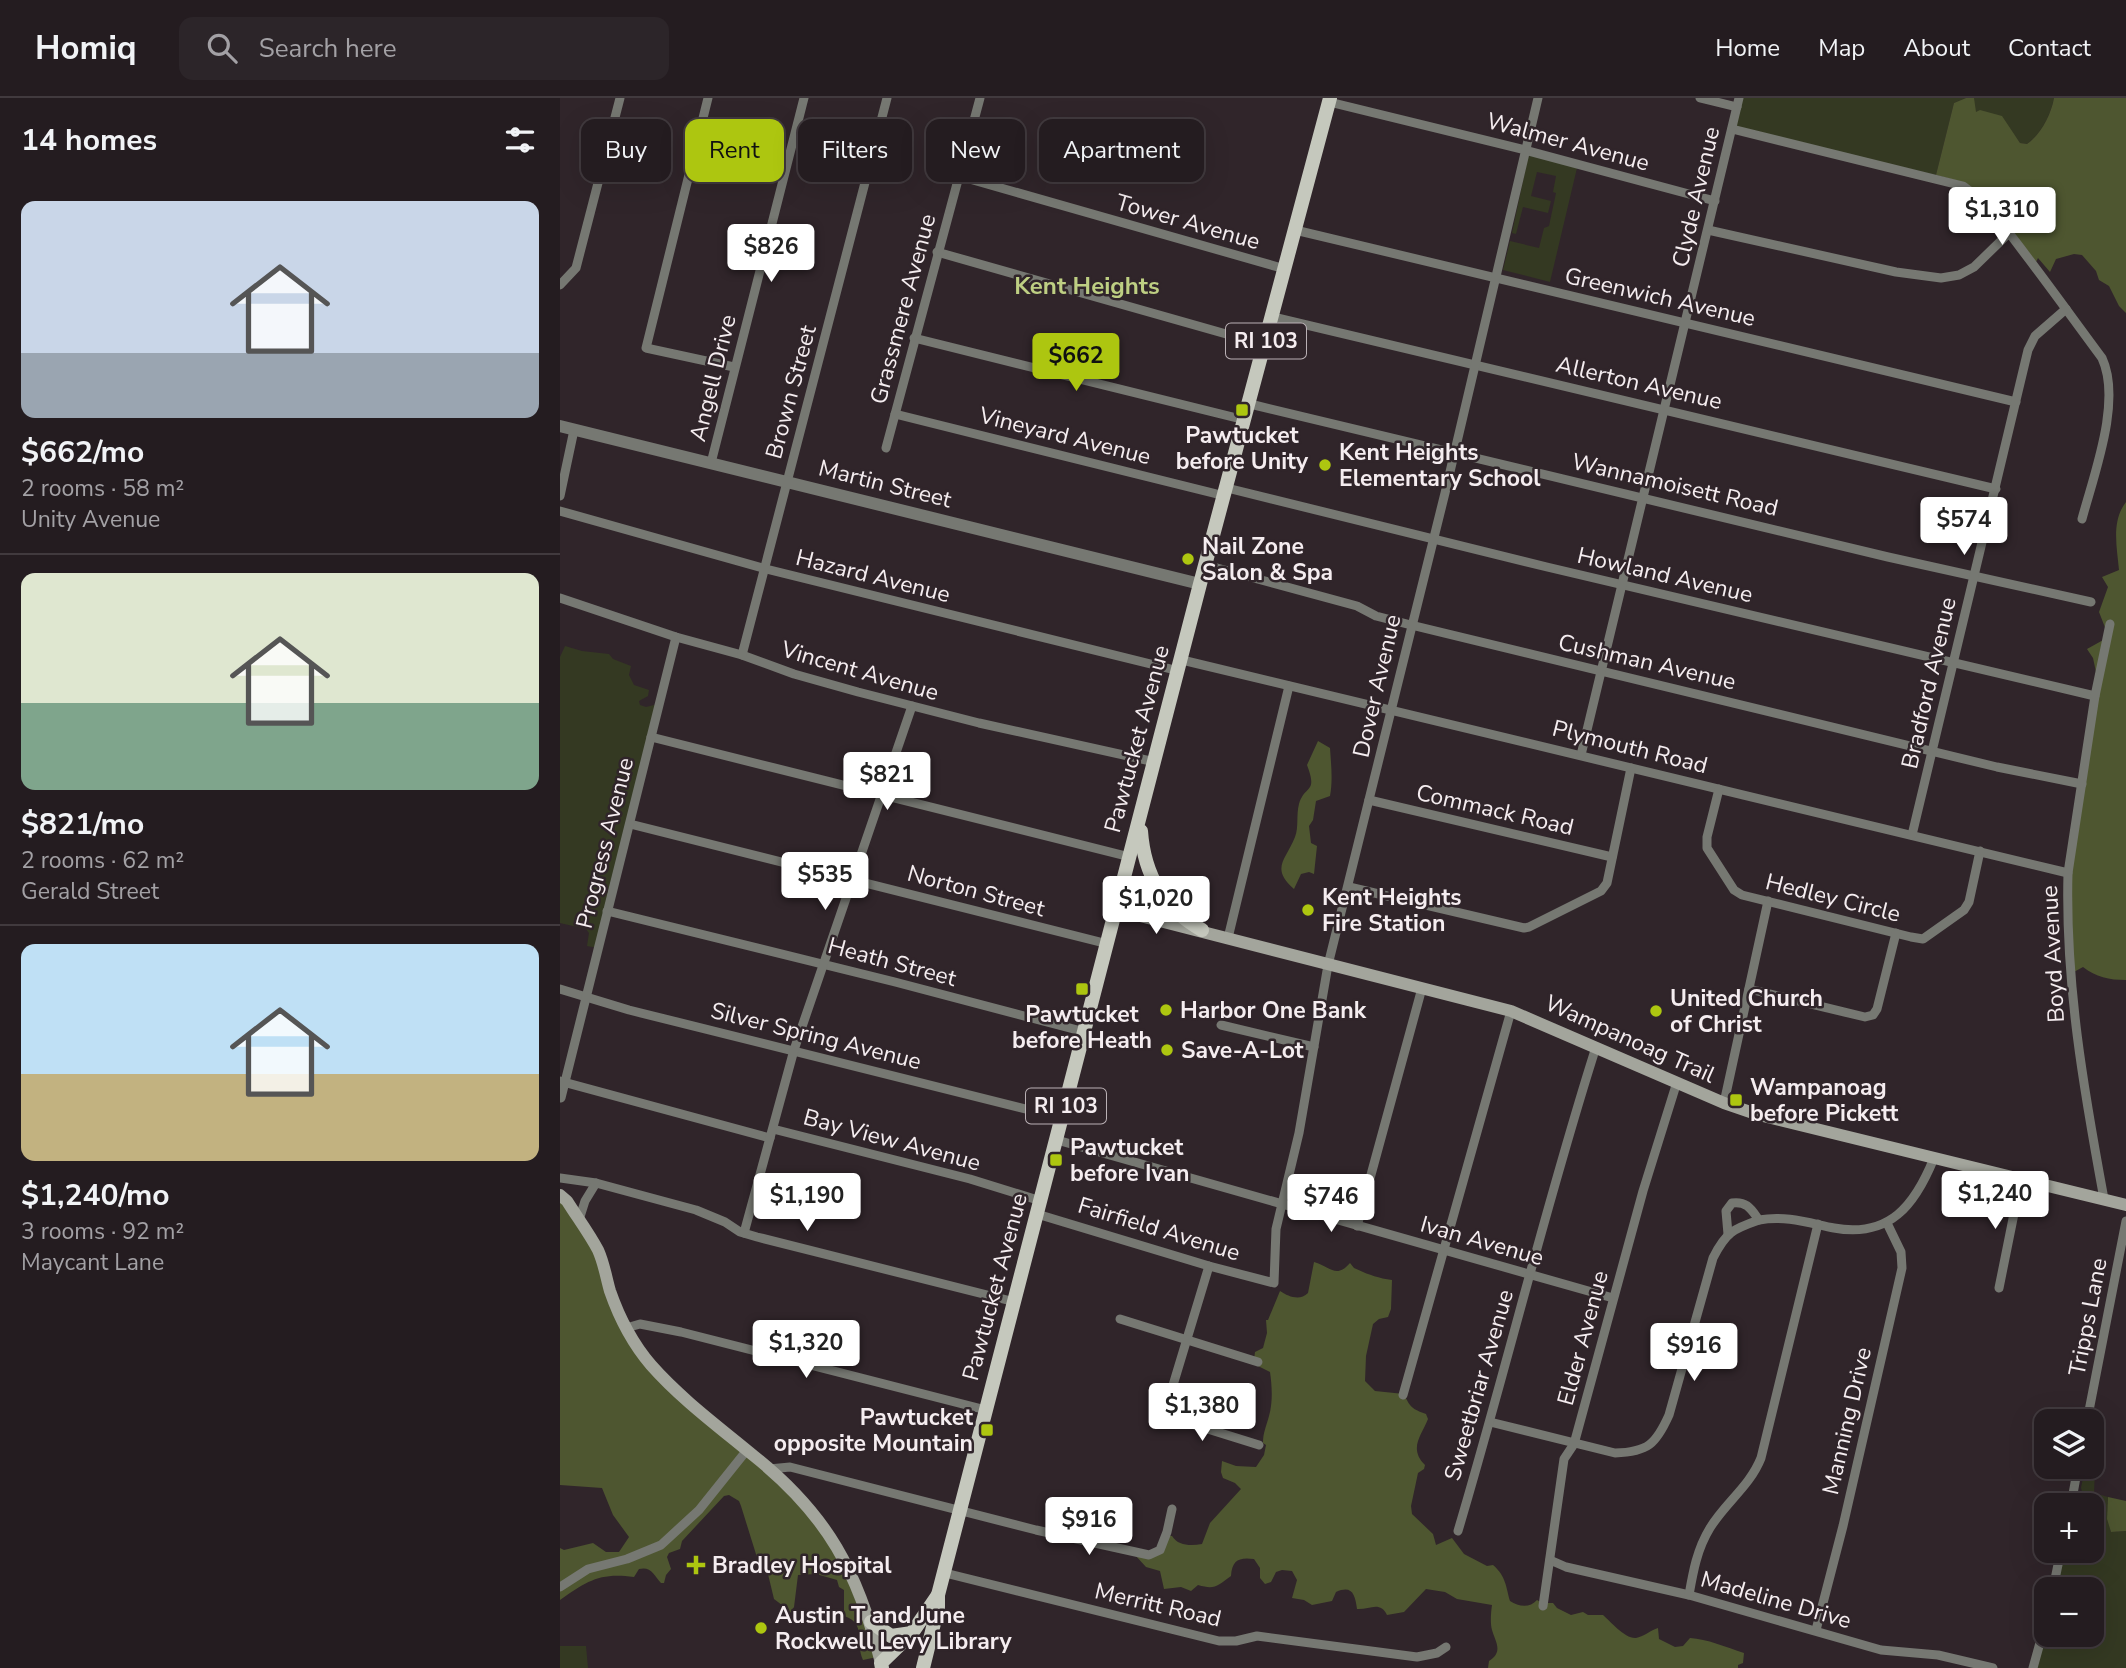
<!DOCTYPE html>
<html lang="en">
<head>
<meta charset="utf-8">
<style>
  body { margin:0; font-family:"Nunito Sans",sans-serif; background:#2c2529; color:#f1f3f6; height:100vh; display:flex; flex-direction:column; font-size:26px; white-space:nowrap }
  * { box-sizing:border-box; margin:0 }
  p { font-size:23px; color:#a3a1a5 }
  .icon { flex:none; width:38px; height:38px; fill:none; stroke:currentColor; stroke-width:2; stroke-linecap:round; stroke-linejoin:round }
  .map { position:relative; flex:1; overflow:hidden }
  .panel { display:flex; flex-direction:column; background:#241c20; width:560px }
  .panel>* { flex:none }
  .top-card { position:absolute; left:21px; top:21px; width:665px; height:63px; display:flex; gap:14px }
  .controls { position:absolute; left:1474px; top:1311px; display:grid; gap:14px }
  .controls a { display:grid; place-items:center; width:70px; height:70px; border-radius:14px; background:#241c20; box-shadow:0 7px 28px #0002,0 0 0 2px #413a3e; font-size:35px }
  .price { position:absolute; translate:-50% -60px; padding:0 16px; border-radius:7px; background:#fff; color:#222; font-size:23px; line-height:46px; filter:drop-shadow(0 2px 4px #0008) }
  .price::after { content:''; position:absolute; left:50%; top:42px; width:21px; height:16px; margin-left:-10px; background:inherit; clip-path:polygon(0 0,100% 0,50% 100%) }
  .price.on { background:#adc610; color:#111 }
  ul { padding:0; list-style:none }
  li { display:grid; align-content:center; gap:14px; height:371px; padding:0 21px }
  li+li { border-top:2px solid #413a3e }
  li span { display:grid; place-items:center; height:217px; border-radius:14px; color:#555 }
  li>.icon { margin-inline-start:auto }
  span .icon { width:126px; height:126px; fill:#fffc; stroke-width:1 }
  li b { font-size:30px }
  h2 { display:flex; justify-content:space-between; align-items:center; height:84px; padding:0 21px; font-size:30px }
  .chip { padding:0 24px; border-radius:14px; background:#241c20; box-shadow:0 7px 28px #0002,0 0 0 2px #413a3e; font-size:24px; line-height:63px }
  .chip.on { background:#adc610; color:#111 }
  header { display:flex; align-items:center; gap:42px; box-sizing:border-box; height:98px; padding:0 35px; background:#241c20; border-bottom:2px solid #413a3e }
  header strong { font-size:33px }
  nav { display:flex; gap:38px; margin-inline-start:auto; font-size:24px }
  .search { width:490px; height:63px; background:#2c2529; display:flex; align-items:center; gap:18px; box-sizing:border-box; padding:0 24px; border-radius:14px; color:#a3a1a5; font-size:26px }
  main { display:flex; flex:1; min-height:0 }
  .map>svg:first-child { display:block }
</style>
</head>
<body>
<header>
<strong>Homiq</strong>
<div class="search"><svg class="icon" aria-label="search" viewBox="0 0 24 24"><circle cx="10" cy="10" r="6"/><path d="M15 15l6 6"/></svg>Search here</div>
<nav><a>Home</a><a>Map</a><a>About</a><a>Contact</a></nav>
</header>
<main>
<section class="panel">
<h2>14 homes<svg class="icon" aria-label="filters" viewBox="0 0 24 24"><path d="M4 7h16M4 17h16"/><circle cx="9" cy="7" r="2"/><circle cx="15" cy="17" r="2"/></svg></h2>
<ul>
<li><span style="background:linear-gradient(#c9d6e8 70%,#9aa5b1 0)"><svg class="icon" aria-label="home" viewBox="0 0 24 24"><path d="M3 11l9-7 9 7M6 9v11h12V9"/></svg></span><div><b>$662/mo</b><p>2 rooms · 58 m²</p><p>Unity Avenue</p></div></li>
<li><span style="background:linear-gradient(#dfe7d0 60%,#7fa58c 0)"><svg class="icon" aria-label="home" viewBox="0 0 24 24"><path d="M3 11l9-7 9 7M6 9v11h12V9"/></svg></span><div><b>$821/mo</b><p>2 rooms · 62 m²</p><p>Gerald Street</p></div></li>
<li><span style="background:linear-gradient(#bfe0f5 60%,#c2b280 0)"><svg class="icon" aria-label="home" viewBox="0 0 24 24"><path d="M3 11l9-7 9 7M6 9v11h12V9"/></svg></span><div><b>$1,240/mo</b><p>3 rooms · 92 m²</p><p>Maycant Lane</p></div></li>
</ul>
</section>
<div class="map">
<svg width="1566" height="1570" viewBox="0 0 1566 1570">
  <rect width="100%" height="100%" fill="#30252a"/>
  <g fill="#343922">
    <polygon points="1179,0 1406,0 1394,5 1376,77 1176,32"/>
    <path d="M 1412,0 L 1494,0 C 1491,17 1481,36 1467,46 L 1460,45 L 1455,38 L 1406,22 Z"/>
    <polygon points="971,57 1017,70 990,184 943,172 950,143 979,150 984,130 989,128 996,95 993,94 996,78 977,74 971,98 991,103 988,115 963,109 956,136 952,135 968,59"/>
    <polygon points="5,548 22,553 49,556 53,561 71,568 69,577 74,587 89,592 88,598 79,603 80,607 86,609 98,606 38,850 27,848 29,835 26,831 0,825 0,559"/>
    <polygon points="1532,1366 1535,1372 1534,1395 1548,1399 1547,1421 1551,1434 1566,1433 1566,1570 1475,1570 1486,1536 1531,1536 1531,1491 1493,1491 1501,1453 1531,1452 1531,1407 1510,1407 1516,1388 1518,1398 1523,1398 1521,1390 1525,1370 1531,1368"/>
    <polygon points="0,1548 26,1548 28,1570 0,1570"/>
  </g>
  <g fill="#4e5630">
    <path d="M 1406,0 L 1414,0 L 1416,14 L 1420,12 L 1442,18 L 1460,45 L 1467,46 C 1481,36 1491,17 1494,0 L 1566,0 L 1566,215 L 1559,208 L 1549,188 L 1539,182 L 1536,173 L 1522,157 L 1514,156 L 1496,161 L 1490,174 L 1478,160 L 1476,164 L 1406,85 L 1376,77 L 1394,5 Z"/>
    <path d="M 1566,404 L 1566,882 C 1549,882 1536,879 1523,869 L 1512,875 L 1506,777 L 1536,574 L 1533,560 L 1527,551 L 1545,541 L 1546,532 L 1539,514 L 1548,489 L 1542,479 L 1559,472 C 1557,450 1551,423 1566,404 Z"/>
    <path d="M 758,643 L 770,650 C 771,666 773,682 770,698 L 756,703 L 753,722 L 749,728 L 751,745 L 757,748 L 754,776 L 749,774 L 741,776 L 734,791 C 710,770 726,762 735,739 C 739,729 736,717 739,706 C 745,686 758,696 747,667 Z"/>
    <path d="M 0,1096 L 26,1127 L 69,1236 L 148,1321 L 270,1435 L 317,1559 L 303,1562 C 295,1545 307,1525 284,1518 L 284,1492 L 279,1489 L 277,1482 L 256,1476 L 238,1477 L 234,1509 L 227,1520 C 221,1517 222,1513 222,1507 L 214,1501 L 207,1472 L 200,1469 L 181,1408 L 179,1403 L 169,1397 L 164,1398 L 122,1443 L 120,1451 L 109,1455 L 107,1459 L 111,1471 L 106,1477 L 104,1485 L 101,1485 C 94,1477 91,1468 79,1471 L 74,1479 C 40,1474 27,1483 0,1502 L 0,1450 L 4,1452 L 33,1445 L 46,1454 L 59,1454 L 69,1439 L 53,1417 L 42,1390 L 0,1387 Z"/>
    <path d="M 754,1164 C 771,1169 776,1181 790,1165 L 794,1170 C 807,1176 817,1180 832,1182 L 831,1211 L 828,1219 L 819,1221 L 813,1226 L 806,1258 L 805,1283 L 815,1293 L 844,1296 C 850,1309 852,1311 866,1316 L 868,1321 C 862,1337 848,1350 865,1367 L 864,1371 L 858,1375 L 851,1408 L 852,1416 L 873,1436 L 876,1447 L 892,1440 L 904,1456 L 927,1468 L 933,1467 C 946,1478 946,1489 950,1503 C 959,1509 970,1510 977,1502 L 982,1505 L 993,1505 L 997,1510 L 1011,1517 L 1023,1514 L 1028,1517 L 1043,1517 C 1050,1523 1065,1541 1076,1540 C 1083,1539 1091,1532 1098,1530 L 1099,1541 L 1115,1549 L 1123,1548 L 1130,1540 C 1147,1541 1166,1549 1184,1555 L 1183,1565 L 1178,1567 L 1178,1570 L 928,1570 L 929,1563 C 944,1554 935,1543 932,1532 C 930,1525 931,1514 932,1507 L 897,1501 L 885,1494 L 866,1491 L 844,1514 L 827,1517 C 820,1502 809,1512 797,1511 C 795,1496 792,1487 776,1494 L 772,1503 L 752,1507 L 744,1502 L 732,1500 L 737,1482 L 732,1473 L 722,1472 L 716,1474 L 711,1484 L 705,1486 L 700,1480 L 700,1470 L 694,1461 C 679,1459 672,1462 671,1478 C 657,1488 655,1492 638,1487 L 631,1493 L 621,1489 L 604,1491 L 600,1473 L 586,1469 L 575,1457 L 592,1458 L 606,1438 L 612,1438 C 618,1448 631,1448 642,1446 L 650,1425 L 681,1391 L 675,1385 L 663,1380 L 661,1374 L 662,1363 L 676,1368 L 696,1369 L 704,1357 L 706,1347 L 703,1345 C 703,1335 706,1329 709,1318 C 713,1304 712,1288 710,1274 L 698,1268 L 694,1262 L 695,1254 L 703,1250 L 707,1235 L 706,1222 L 708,1222 L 720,1193 C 729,1199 740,1203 748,1195 Z"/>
    <polygon points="1548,1399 1566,1403 1566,1433 1551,1434 1547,1421"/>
  </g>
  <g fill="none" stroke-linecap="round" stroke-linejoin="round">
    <g stroke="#767872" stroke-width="9">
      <polyline points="148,0 86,250 174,269"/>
      <polyline points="1140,0 1177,9"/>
      <polyline points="769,4 965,52 1155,103"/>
      <path d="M 1172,31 L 1403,88 C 1429,106 1446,131 1465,156 C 1491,190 1516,225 1542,260 C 1562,303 1534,376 1522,421"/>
      <polyline points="399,78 725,171"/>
      <polyline points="735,132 1456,304"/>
      <polyline points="1148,132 1336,174 1381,180 1399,177 1414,169 1450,134"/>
      <polyline points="377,154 705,247"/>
      <polyline points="0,187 16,170 60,0"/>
      <polyline points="713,219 1436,391"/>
      <polyline points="354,240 685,322"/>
      <polyline points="690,306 1328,459 1531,504"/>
      <polyline points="335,316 665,398"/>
      <polyline points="326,350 420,0"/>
      <polyline points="151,365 244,0"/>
      <polyline points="667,390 987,469 1535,598"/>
      <polyline points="0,398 14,332"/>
      <polyline points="0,413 206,471 619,573"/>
      <polyline points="646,467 797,508 816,518 851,527 1437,669 1522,686"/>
      <polyline points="0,500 116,539 182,557 234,576 298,594 419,625 595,664"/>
      <polyline points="182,557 327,0"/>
      <polyline points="622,562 1508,775"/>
      <polyline points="91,639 570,759"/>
      <polyline points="1021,657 1179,0"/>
      <polyline points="1159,691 1147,739 1147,750 1174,792 1182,797 1351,839 1363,841 1404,812 1409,804 1420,753"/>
      <polyline points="809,702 1052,759"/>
      <polyline points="70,726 548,846"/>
      <polyline points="1352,737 1468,252 1475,238 1506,211"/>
      <polyline points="789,789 964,830 969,829 1041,793 1047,785 1071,670"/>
      <polyline points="47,813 335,884 525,934"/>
      <polyline points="668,840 729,588"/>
      <polyline points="0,891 69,912 502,1020"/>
      <polyline points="1189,891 1305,919 1313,917 1317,911 1336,835"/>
      <polyline points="661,927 754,949"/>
      <polyline points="0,983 210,1040"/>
      <polyline points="1,1000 116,539"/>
      <polyline points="1164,1005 1208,803"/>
      <polyline points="213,1031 410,1081 481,1103"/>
      <polyline points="497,1042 1053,1200"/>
      <polyline points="0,1080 36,1085 136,1112 165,1124 180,1134 197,1139 455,1204"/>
      <path d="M 1544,1101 C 1524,993 1505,885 1508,775 L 1535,598 L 1550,526"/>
      <polyline points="477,1116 649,1168 714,1185 716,1131 739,1035 768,867 885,395 978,0"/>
      <polyline points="19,1122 25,1103 36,1085"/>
      <polyline points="797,1128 862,890"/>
      <polyline points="184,1135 234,952 352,608"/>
      <path d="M 1168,1136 L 1166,1113 L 1172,1105 C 1187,1103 1191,1111 1199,1122 C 1226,1117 1249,1125 1274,1130 C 1330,1140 1355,1107 1374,1060"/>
      <polyline points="649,1168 607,1307 610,1319 622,1323 699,1347"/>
      <polyline points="1439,1190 1461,1081"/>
      <polyline points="560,1221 698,1264"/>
      <polyline points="66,1230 80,1226 121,1234 426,1312"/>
      <polyline points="843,1297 951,913"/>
      <polyline points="1527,1323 1566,1123"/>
      <path d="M 930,1324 L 1055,1355 C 1088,1354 1096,1346 1109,1317 L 1153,1160 C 1166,1134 1173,1131 1199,1122"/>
      <polyline points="209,1371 230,1369 476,1432 589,1457 600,1452 607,1434 612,1411"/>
      <polyline points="1511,1407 1518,1368"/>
      <path d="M 898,1433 C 946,1272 985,1109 1036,949"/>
      <polyline points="990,1462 1006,1469 1129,1497 1321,1552 1378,1557 1433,1570"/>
      <polyline points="385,1475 659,1543 676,1543 697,1538 857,1559 877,1555 886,1549"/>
      <polyline points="0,1489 28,1471 67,1461 101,1447 139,1412 187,1352"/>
      <polyline points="1493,1491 1501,1452"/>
      <path d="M 1129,1497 C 1133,1474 1137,1451 1150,1430 C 1165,1405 1190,1388 1201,1360 L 1258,1126"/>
      <polyline points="983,1508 1004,1361 1014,1346 1083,1093 1117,984"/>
      <polyline points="1256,1532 1283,1428 1342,1170 1341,1154 1327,1125"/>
      <polyline points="1473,1570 1486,1523"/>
    </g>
    <polyline stroke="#767872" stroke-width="12" points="0,328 640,486"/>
    <g stroke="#a3a59c" stroke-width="12">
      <polyline points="557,812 951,913 1164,1005 1199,1017 1566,1107"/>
      <path d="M 0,1097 L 7,1103 C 17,1119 29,1135 38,1152 C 44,1165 46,1179 50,1193 C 59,1219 73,1246 91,1267 C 121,1301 159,1329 194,1358 C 268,1417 298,1474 321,1565"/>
    </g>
    <g stroke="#c5c8bd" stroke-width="14">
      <path d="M 581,733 C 584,776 604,811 642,832"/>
      <polyline points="311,1524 331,1538 352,1535"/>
      <polyline points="322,1570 321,1565 352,1535 378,1497"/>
      <polyline points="363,1570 378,1509 378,1497 640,486 770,0"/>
    </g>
  </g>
  <g fill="#adc610" stroke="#30252a" stroke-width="2.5">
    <rect x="675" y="305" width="14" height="14" rx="3.5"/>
    <circle cx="765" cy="367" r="7"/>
    <circle cx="628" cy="461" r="7"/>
    <circle cx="748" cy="812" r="7"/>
    <rect x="515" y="884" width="14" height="14" rx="3.5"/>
    <circle cx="606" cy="912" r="7"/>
    <circle cx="1096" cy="913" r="7"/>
    <circle cx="607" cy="952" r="7"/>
    <rect x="1169" y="995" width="14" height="14" rx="3.5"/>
    <rect x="489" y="1055" width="14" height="14" rx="3.5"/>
    <rect x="420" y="1325" width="14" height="14" rx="3.5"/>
    <path d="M132.5 1456.5h7v7h7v7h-7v7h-7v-7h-7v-7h7z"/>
    <circle cx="201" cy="1530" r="7"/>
  </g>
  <g text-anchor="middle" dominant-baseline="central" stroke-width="5" stroke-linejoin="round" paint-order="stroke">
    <g fill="#30252a" stroke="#bab1b5" stroke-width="2">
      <rect x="666" y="225.5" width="80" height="35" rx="5"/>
      <rect x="466" y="990.5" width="80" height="35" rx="5"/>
    </g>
    <g font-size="21" font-weight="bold" fill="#f5edf0">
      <text x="706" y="243">RI 103</text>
      <text x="506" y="1008">RI 103</text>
    </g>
    <g font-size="23" fill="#f5edf0" stroke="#30252a">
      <text transform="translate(1008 44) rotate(15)">Walmer Avenue</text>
      <text transform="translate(1136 99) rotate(-77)">Clyde Avenue</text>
      <text transform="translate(628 124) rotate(16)">Tower Avenue</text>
      <text transform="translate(1100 199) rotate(13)">Greenwich Avenue</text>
      <text transform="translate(343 211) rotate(-75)">Grassmere Avenue</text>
      <text transform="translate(153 280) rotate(-76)">Angell Drive</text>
      <text transform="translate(1079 285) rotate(13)">Allerton Avenue</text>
      <text transform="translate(231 294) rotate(-75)">Brown Street</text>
      <text transform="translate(505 338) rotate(14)">Vineyard Avenue</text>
      <text transform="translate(325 386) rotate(14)">Martin Street</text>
      <text transform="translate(1115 387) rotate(13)">Wannamoisett Road</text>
      <text transform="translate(1105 477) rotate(13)">Howland Avenue</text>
      <text transform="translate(313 478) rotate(14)">Hazard Avenue</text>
      <text transform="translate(1087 564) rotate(13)">Cushman Avenue</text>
      <text transform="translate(300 573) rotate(16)">Vincent Avenue</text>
      <text transform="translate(1369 585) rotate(-77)">Bradford Avenue</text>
      <text transform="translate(817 588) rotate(-77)">Dover Avenue</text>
      <text transform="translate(577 641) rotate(-75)">Pawtucket Avenue</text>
      <text transform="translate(1070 649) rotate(14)">Plymouth Road</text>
      <text transform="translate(935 712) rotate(13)">Commack Road</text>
      <text transform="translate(45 745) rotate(-76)">Progress Avenue</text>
      <text transform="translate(416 793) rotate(15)">Norton Street</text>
      <text transform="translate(1273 800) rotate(14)">Hedley Circle</text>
      <text transform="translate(1493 856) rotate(-93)">Boyd Avenue</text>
      <text transform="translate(332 864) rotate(15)">Heath Street</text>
      <text transform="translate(256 938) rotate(14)">Silver Spring Avenue</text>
      <text transform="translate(1070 941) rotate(24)">Wampanoag Trail</text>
      <text transform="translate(332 1042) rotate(15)">Bay View Avenue</text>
      <text transform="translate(599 1131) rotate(17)">Fairfield Avenue</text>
      <text transform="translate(922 1143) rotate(16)">Ivan Avenue</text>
      <text transform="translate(435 1189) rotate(-75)">Pawtucket Avenue</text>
      <text transform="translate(1528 1219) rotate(-79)">Tripps Lane</text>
      <text transform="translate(1023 1240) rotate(-75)">Elder Avenue</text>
      <text transform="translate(919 1287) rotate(-74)">Sweetbriar Avenue</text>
      <text transform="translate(1287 1323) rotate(-77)">Manning Drive</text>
      <text transform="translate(1216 1502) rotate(16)">Madeline Drive</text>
      <text transform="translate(598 1507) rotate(13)">Merritt Road</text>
    </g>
    <g font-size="23" font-weight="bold" fill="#f5edf0" stroke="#30252a" text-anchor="start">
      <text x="682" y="337" text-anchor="middle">Pawtucket<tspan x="682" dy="26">before Unity</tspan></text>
      <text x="779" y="354">Kent Heights<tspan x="779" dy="26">Elementary School</tspan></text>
      <text x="642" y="448">Nail Zone<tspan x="642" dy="26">Salon &amp; Spa</tspan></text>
      <text x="762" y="799">Kent Heights<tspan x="762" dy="26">Fire Station</tspan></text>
      <text x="1110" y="900">United Church<tspan x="1110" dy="26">of Christ</tspan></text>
      <text x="620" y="912">Harbor One Bank</text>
      <text x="522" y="916" text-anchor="middle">Pawtucket<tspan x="522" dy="26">before Heath</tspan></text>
      <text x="621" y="952">Save-A-Lot</text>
      <text x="1190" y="989">Wampanoag<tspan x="1190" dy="26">before Pickett</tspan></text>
      <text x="510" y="1049">Pawtucket<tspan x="510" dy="26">before Ivan</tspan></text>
      <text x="413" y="1319" text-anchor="end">Pawtucket<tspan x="413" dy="26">opposite Mountain</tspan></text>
      <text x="152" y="1467">Bradley Hospital</text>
      <text x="215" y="1517">Austin T and June<tspan x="215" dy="26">Rockwell Levy Library</tspan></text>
    </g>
    <g font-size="24" font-weight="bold" fill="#becf83" stroke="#30252a">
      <text x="527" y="188">Kent Heights</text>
    </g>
  </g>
</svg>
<div class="controls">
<a><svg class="icon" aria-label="layers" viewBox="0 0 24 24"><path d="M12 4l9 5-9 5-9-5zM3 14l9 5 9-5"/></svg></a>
<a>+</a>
<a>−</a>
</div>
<b class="price" style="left:1442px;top:149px">$1,310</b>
<b class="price" style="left:211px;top:186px">$826</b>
<b class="price on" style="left:516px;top:295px">$662</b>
<b class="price" style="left:1404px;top:459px">$574</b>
<b class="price" style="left:327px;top:714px">$821</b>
<b class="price" style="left:265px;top:814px">$535</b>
<b class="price" style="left:596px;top:838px">$1,020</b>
<b class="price" style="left:1435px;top:1133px">$1,240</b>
<b class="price" style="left:247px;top:1135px">$1,190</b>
<b class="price" style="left:771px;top:1136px">$746</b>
<b class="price" style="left:246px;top:1282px">$1,320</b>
<b class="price" style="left:1134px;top:1285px">$916</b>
<b class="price" style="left:642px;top:1345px">$1,380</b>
<b class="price" style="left:529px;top:1459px">$916</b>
<div class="top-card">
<a class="chip">Buy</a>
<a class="chip on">Rent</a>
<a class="chip">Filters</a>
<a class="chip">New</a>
<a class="chip">Apartment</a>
</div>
</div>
</main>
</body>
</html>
